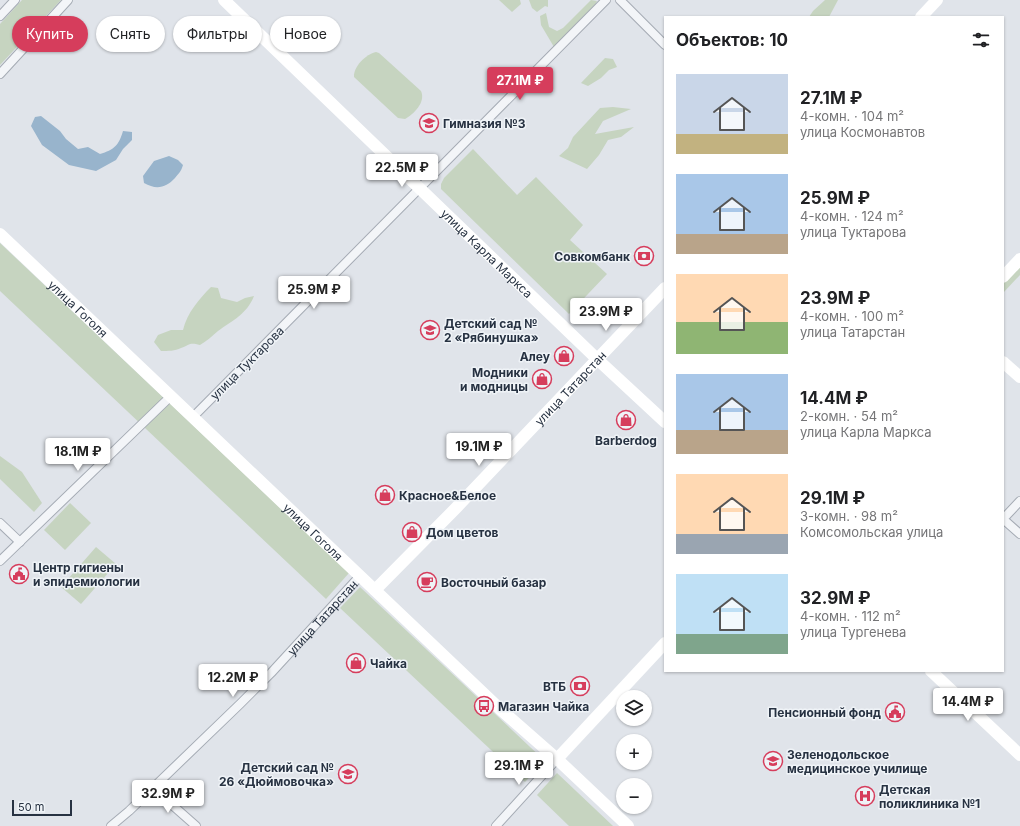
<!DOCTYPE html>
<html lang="ru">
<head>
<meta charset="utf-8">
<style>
  body { margin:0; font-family:Inter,sans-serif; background:#f6f6f6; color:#202124; height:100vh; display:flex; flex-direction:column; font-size:15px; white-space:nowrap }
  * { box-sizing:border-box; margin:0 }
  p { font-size:13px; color:#757577 }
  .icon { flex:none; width:22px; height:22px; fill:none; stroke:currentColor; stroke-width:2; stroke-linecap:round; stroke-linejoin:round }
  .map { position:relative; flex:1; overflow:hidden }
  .panel { position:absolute; left:664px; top:16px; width:340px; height:656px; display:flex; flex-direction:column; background:#fff; border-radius:0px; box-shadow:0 1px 3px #0004 }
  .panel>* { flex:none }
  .hud { position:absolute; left:12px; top:16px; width:380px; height:36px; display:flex; gap:8px }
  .fabs { position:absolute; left:616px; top:690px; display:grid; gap:8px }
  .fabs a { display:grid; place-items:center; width:36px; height:36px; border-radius:50%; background:#fff; box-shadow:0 1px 3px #0004; font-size:20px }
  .scale { position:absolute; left:12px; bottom:10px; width:60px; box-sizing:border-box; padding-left:4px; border:2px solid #273242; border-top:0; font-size:11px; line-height:14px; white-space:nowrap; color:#273242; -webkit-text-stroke:3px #eff3f7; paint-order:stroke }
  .price { position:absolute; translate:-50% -34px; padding:0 9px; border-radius:4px; background:#fff; color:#222; font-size:13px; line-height:26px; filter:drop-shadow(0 1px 2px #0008) }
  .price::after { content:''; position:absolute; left:50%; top:24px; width:12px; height:9px; margin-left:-6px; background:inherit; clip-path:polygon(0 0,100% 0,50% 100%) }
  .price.current { background:#d63d5c; color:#fff }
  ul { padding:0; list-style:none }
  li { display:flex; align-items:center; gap:12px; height:100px; padding:0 12px }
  li span { display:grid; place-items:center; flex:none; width:112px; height:80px; border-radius:0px; color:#555 }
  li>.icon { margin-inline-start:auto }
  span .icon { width:48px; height:48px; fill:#fffc; stroke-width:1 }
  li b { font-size:17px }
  h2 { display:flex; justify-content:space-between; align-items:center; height:48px; padding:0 12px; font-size:17px }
  .pill { padding:0 14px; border-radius:18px; background:#fff; box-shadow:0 1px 3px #0004; font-size:14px; line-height:36px }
  .pill.current { background:#d63d5c; color:#fff }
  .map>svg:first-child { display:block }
</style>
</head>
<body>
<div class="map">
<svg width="1020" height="826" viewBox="0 0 1020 826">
  <rect width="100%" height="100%" fill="#e0e4ea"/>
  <g fill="#c6d4c0">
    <polygon points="22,0 61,0 0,65 0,24"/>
    <polygon points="499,0 520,0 521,4 512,12"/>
    <polygon points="529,0 548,0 548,7 545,6 537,12 532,8"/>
    <polygon points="591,0 597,1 594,7 554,47 541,25 540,16 546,13 549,27 557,31 563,28"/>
    <polygon points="825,0 838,0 829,17 809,17 813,11"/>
    <path d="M 376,52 L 379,53 L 421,91 C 426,102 414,114 405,119 L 398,118 L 354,77 C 353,67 366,54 376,52 Z"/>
    <polygon points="605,58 613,59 617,67 609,70 601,78 588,86 581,83"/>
    <polygon points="613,107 631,109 603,121 595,134 634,127 621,137 608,140 599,155 587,169 559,156 568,148 573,137 600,108"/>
    <polygon points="473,149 517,195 536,177 583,225 570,240 607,274 569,314 441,189 441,184 444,178"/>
    <polygon points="0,243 349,573 326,599 0,291"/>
    <polygon points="1020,263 1020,275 1003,293 1003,282"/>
    <path d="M 211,287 L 218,288 L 221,298 L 237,302 L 245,298 L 254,296 C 247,314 232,321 218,331 C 212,336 207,341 200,345 C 189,342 190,345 181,348 C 175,351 168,351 161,351 L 154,342 L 158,335 L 171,330 L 183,330 C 187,313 199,299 211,287 Z"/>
    <polygon points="0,456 22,472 42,503 34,512 0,479"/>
    <polygon points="70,503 91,523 65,550 44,530"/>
    <polygon points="96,547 116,564 81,604 61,587"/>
    <polygon points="360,587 545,761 525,782 340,608"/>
    <polygon points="557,773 613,826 569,826 537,795"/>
  </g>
  <g fill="#98b4cc">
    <path d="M 41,116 L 60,131 L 66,139 L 78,149 L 88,147 L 100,154 C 114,150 119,145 123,131 L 132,132 L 132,140 L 123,149 L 116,160 L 96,171 L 69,165 L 42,145 L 31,126 L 35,117 Z"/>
    <path d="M 169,156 L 178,160 L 183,165 C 181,172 179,173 175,178 C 166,188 156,190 144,183 L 143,176 L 154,161 Z"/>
  </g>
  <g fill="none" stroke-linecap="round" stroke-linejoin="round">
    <defs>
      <g id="street">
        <polyline points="620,0 665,45"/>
        <polyline points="0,16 15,0"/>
        <polyline points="0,74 68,0"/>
        <polyline points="193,417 606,0"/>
        <polyline points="1020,501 1003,519 1020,534"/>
        <polyline points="0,523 20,542"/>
        <polyline points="0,561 171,396"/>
        <polyline points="153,788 196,826"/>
        <path id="s1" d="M 111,826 L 129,811 L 240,704 L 271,673 L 360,576"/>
        <polyline points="496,826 557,759"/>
      </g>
    </defs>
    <use href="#street" stroke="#a5abb4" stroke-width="10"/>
    <use href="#street" stroke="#f3f5f8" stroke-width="8"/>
    <g stroke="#fff" stroke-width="12">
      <path id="s2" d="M 224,0 L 597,359 L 665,422"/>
      <polyline points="921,17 937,0"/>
      <path id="s3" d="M 0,234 L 500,709 L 557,759 L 628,826"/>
      <polyline points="1003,277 1020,259"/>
      <polyline points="1003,362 1020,377"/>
      <path id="s4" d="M 375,590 L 456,508 L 665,288"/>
      <polyline points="931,671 1020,755"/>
      <polyline points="557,759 665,643"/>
    </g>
  </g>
  <defs>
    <symbol id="school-ring" viewBox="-11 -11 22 22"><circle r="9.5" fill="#eff3f7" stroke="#d63d5c" stroke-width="1.5"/><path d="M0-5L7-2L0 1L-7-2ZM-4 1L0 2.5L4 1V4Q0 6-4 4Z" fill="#d63d5c"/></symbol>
    <symbol id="bank-ring" viewBox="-11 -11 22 22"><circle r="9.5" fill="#eff3f7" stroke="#d63d5c" stroke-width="1.5"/><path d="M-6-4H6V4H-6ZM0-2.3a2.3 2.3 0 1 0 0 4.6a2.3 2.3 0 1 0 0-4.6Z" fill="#d63d5c"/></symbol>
    <symbol id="shop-ring" viewBox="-11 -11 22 22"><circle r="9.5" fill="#eff3f7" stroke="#d63d5c" stroke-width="1.5"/><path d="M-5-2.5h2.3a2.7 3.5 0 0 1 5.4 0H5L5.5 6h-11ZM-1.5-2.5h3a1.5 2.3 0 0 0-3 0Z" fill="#d63d5c"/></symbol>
    <symbol id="civic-ring" viewBox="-11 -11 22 22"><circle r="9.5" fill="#eff3f7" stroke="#d63d5c" stroke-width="1.5"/><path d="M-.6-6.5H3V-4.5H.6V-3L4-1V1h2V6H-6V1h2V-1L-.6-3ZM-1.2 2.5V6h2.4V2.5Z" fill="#d63d5c"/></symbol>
    <symbol id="cafe-ring" viewBox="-11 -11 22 22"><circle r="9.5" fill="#eff3f7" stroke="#d63d5c" stroke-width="1.5"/><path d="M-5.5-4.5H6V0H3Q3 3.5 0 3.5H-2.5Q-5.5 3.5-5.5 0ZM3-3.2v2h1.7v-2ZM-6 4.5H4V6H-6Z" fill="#d63d5c"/></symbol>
    <symbol id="bus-ring" viewBox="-11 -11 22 22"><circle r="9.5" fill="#eff3f7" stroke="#d63d5c" stroke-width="1.5"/><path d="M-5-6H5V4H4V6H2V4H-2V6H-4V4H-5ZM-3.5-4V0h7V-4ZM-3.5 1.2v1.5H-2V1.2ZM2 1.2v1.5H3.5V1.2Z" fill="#d63d5c"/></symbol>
    <symbol id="university-ring" viewBox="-11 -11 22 22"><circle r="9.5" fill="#eff3f7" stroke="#d63d5c" stroke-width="1.5"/><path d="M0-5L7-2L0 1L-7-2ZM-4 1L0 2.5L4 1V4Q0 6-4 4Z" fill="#d63d5c"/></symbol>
    <symbol id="hospital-ring" viewBox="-11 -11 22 22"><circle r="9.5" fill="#eff3f7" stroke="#d63d5c" stroke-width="1.5"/><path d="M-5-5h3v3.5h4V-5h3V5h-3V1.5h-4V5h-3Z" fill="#d63d5c"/></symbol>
  </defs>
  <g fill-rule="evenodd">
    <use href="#school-ring" x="418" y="112" width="22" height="22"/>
    <use href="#bank-ring" x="633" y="245" width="22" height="22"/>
    <use href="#school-ring" x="419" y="319" width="22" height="22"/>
    <use href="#shop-ring" x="553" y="345" width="22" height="22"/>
    <use href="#shop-ring" x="531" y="368" width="22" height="22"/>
    <use href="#shop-ring" x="615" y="409" width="22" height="22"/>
    <use href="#shop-ring" x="374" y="484" width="22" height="22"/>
    <use href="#shop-ring" x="401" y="521" width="22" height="22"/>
    <use href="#civic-ring" x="8" y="563" width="22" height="22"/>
    <use href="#cafe-ring" x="416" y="571" width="22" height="22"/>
    <use href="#shop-ring" x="345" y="652" width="22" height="22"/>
    <use href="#bank-ring" x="569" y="675" width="22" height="22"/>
    <use href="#bus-ring" x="473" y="695" width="22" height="22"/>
    <use href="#civic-ring" x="884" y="701" width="22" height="22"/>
    <use href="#university-ring" x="762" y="750" width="22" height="22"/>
    <use href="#school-ring" x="337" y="763" width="22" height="22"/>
    <use href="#hospital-ring" x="854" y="785" width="22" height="22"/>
  </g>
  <g text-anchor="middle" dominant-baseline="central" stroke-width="3" stroke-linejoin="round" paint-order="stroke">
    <g font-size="12" font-weight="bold" fill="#273242" stroke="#eff3f7" text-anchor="start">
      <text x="443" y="123">Гимназия №3</text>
      <text x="630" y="256" text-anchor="end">Совкомбанк</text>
      <text x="444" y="323">Детский сад №<tspan x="444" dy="14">2 «Рябинушка»</tspan></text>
      <text x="550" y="356" text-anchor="end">Алеу</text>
      <text x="528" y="372" text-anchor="end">Модники<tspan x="528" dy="14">и модницы</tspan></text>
      <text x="626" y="440" text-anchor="middle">Barberdog</text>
      <text x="399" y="495">Красное&amp;Белое</text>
      <text x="426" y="532">Дом цветов</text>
      <text x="33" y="567">Центр гигиены<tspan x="33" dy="14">и эпидемиологии</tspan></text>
      <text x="441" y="582">Восточный базар</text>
      <text x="370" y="663">Чайка</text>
      <text x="566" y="686" text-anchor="end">ВТБ</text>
      <text x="498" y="706">Магазин Чайка</text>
      <text x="881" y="712" text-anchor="end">Пенсионный фонд</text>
      <text x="787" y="754">Зеленодольское<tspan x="787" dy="14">медицинское училище</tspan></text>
      <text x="334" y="767" text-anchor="end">Детский сад №<tspan x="334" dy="14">26 «Дюймовочка»</tspan></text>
      <text x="879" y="789">Детская<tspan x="879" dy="14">поликлиника №1</tspan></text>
    </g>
    <g font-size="12" fill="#273242" stroke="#eff3f7">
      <text stroke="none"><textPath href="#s2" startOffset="365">улица Карла Маркса</textPath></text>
      <text stroke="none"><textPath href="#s3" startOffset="108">улица Гоголя</textPath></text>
      <text transform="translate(247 363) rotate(-45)">улица Туктарова</text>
      <text stroke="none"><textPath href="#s4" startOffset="281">улица Татарстан</textPath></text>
      <text stroke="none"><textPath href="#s3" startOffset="432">улица Гоголя</textPath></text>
      <text stroke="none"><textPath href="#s1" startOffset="297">улица Татарстан</textPath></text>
    </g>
  </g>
</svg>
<div class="fabs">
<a><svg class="icon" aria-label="layers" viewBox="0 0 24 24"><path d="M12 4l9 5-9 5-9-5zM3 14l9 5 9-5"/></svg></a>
<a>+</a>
<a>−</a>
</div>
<div class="scale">50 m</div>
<b class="price current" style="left:520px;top:101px">27.1M ₽</b>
<b class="price" style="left:402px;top:188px">22.5M ₽</b>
<b class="price" style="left:314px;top:310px">25.9M ₽</b>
<b class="price" style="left:606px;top:332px">23.9M ₽</b>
<b class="price" style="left:479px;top:467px">19.1M ₽</b>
<b class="price" style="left:78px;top:472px">18.1M ₽</b>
<b class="price" style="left:233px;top:698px">12.2M ₽</b>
<b class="price" style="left:968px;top:722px">14.4M ₽</b>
<b class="price" style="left:519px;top:786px">29.1M ₽</b>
<b class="price" style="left:168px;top:814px">32.9M ₽</b>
<div class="hud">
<a class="pill current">Купить</a>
<a class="pill">Снять</a>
<a class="pill">Фильтры</a>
<a class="pill">Новое</a>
</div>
<section class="panel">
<h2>Объектов: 10<svg class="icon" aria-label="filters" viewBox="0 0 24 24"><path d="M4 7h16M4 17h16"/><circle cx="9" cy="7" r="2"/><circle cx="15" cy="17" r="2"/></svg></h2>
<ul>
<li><span style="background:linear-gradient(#c9d6e8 75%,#c2b280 0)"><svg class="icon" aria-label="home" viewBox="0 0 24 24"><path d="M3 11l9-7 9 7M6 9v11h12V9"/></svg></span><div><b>27.1M ₽</b><p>4-комн. · 104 m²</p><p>улица Космонавтов</p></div></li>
<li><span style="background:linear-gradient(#a9c7e8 75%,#b9a48a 0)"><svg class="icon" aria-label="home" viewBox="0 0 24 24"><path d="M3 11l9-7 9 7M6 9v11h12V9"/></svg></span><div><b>25.9M ₽</b><p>4-комн. · 124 m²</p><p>улица Туктарова</p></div></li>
<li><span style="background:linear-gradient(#ffd9b3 60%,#8fb573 0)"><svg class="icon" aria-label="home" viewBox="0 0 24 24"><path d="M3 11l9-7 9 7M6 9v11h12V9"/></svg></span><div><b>23.9M ₽</b><p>4-комн. · 100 m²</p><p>улица Татарстан</p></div></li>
<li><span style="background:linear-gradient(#a9c7e8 70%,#b9a48a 0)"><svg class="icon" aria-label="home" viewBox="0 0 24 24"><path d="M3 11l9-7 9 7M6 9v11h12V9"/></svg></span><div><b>14.4M ₽</b><p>2-комн. · 54 m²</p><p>улица Карла Маркса</p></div></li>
<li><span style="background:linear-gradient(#ffd9b3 75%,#9aa5b1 0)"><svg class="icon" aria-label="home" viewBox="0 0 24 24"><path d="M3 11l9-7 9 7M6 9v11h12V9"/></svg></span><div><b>29.1M ₽</b><p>3-комн. · 98 m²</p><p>Комсомольская улица</p></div></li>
<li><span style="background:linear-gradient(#bfe0f5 75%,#7fa58c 0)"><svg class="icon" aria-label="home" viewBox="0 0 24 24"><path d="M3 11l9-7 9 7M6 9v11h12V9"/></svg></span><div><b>32.9M ₽</b><p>4-комн. · 112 m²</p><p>улица Тургенева</p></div></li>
</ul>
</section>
</div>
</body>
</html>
